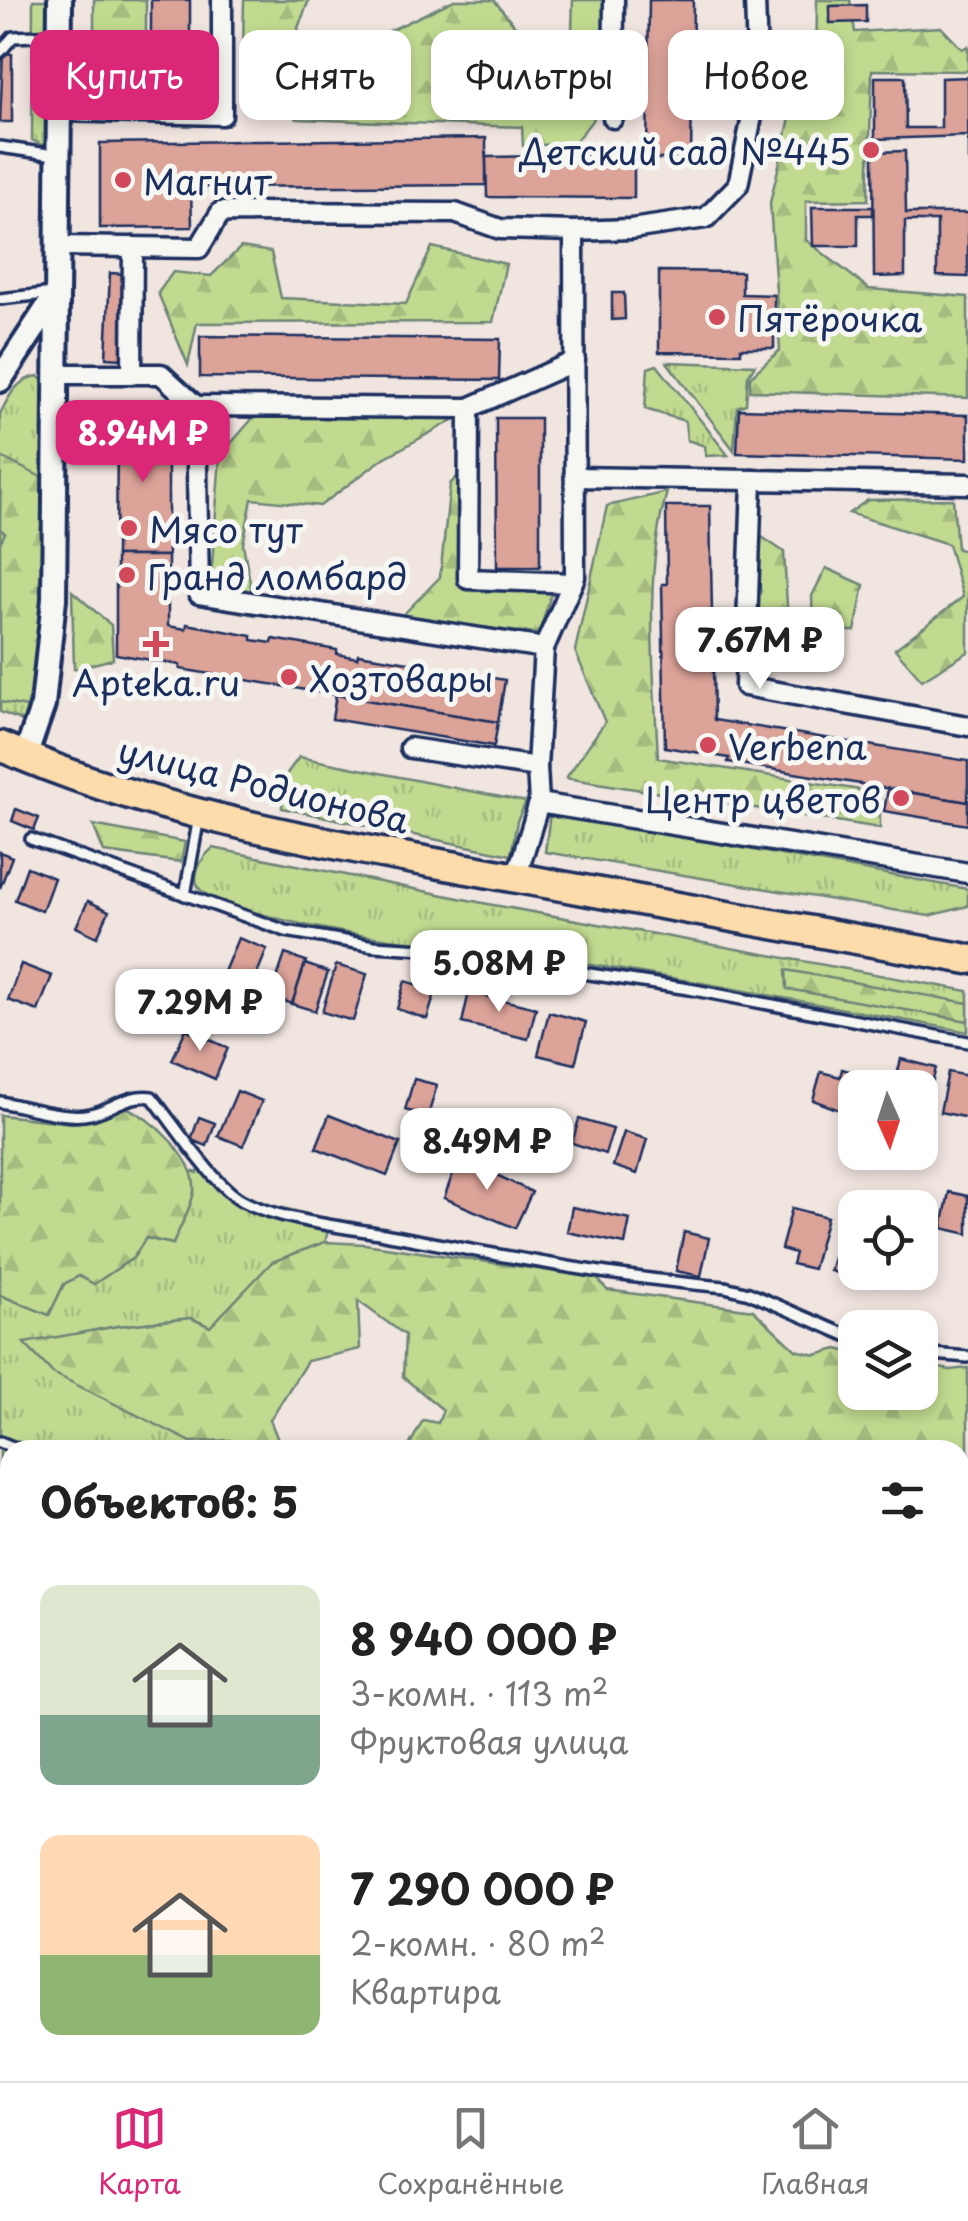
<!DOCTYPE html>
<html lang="ru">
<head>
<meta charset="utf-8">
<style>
  body { margin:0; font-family:"Playpen Sans",sans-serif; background:#f6f6f6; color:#222; height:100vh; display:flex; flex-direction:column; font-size:38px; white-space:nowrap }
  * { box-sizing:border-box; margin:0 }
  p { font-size:32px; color:#767676 }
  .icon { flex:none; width:55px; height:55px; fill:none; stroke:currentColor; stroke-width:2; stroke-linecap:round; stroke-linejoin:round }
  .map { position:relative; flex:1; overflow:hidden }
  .details { position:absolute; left:0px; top:1440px; width:970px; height:642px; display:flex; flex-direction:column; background:#fff; border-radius:30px 30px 0 0; box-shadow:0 5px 15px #0003 }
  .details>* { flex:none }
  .banner { position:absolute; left:30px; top:30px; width:910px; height:90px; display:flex; gap:20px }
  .needle { width:65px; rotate:177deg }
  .tools { position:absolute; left:838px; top:1070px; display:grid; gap:20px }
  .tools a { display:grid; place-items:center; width:100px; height:100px; border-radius:20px; background:#fff; box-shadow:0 5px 15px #0003; font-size:50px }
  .price { position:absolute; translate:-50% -85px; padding:0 22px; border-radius:20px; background:#fff; color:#222; font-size:32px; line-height:65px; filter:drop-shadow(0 2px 5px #0008) }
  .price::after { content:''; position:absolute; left:50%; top:60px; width:30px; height:22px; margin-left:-15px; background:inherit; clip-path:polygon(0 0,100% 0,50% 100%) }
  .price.on { background:#db2777; color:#fff }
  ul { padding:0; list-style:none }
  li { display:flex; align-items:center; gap:30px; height:250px; padding:0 40px }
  li span { display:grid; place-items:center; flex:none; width:280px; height:200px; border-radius:20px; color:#555 }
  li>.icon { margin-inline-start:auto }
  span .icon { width:120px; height:120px; fill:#fffc; stroke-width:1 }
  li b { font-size:42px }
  h2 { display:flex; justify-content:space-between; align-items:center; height:120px; padding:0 40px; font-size:42px }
  .pill { padding:0 35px; border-radius:20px; background:#fff; box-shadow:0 5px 15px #0003; font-size:35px; line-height:90px }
  .pill.on { background:#db2777; color:#fff }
  .tabs { display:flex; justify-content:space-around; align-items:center; height:140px; border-top:2px solid #e0e0e0; background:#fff; font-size:28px; color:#767676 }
  .tabs a { display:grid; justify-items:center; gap:5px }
  .tabs .on { color:#db2777 }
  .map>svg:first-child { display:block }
</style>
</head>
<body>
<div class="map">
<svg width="968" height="2081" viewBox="0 0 968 2081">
  <defs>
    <pattern id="grass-tufts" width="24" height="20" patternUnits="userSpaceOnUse" patternTransform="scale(2.5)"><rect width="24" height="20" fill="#c1da90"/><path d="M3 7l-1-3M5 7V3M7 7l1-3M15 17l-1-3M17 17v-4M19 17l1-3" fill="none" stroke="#a5bb7f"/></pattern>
    <pattern id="forest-firs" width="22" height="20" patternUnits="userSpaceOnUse" patternTransform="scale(2.5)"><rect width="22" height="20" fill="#c1da90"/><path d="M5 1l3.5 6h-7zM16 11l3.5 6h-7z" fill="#a5bb7f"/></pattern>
  </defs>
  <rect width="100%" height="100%" fill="#f1e5e0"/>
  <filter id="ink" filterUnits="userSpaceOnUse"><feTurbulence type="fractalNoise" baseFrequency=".01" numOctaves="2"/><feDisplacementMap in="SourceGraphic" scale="20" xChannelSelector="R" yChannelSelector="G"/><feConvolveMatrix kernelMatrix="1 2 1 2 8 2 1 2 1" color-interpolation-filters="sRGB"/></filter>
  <g filter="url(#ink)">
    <g fill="url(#grass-tufts)" stroke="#6e8477" stroke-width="2.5">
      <polygon points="33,0 51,0 50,149 32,140"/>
      <polygon points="667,362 755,365 748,376 746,404 737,407 734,450"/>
      <polygon points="657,365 728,455 706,456 705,446 687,440 685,421 645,409 648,368"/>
      <path d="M 38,376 L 44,382 L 40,659 L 23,721 L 0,712 L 0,414 C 9,396 17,379 38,376 Z"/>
      <polygon points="299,757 526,802 517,821 511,855 282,808 283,779"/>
      <polygon points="550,813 968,889 968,906 929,916 545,852"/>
      <path d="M 213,848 L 488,904 L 968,991 L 968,1032 C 816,1004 663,974 510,953 C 426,942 343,938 261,914 C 243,909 220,903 204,893 C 187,880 201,858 213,848 Z"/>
      <polygon points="204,1157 238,1192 271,1205 331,1220 325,1242 273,1262 210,1327 191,1318 118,1326 25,1344 53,1373 231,1440 229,1450 10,1450 10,1508 0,1505 0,1295 49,1315 64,1284 79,1276 94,1283 133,1258 146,1238 173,1244 194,1190 190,1171 198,1173"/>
      <polygon points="0,1772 10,1789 10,1967 0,1962"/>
      <polygon points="214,2073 537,2073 532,2081 219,2081"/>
      <polygon points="624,2073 774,2073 774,2081 657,2081"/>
    </g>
    <g fill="url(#forest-firs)" stroke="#6e8477" stroke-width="2.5">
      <polygon points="94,0 146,0 146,76 133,103 94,92"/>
      <polygon points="244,0 309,0 298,28 310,69 454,0 494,0 542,59 571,62 573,0 621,0 615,92 574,143 523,146 522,127 297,119 243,49"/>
      <polygon points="817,0 850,0 855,32 941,27 962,49 968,46 968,71 872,70 868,200 806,201 806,240 869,289 968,297 968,398 750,391 750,377 780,350 770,203 795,97 816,87"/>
      <polygon points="241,247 271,252 281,298 406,304 432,247 506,264 493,322 197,323 188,365 158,293 173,272 211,276"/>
      <polygon points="313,416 459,417 384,458 320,506 252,499 243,544 256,615 209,607 220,456 253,418"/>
      <polygon points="1,457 43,478 40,659 27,707 0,702 0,543 5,533 0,529"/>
      <polygon points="461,473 479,586 555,580 539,634 400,618 440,577 450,484"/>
      <path d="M 667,492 C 643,573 654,674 658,758 L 880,793 L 880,828 L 566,778 L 605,722 L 575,651 L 607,506 Z"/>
      <polygon points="953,499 957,549 968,551 968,652 922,680 895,649 963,597 948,544 849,513 868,500"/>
      <polygon points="759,535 784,552 790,660 758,667"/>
      <polygon points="826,568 864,585 855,631 813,631 812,596"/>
      <polygon points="72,591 111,625 113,659 74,669"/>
      <polygon points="93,825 185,842 181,862 104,852"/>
      <polygon points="786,970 968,1003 968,1021 787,989"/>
      <path d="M 125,1107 C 151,1117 197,1159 194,1191 C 192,1207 179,1228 173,1244 L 146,1238 L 133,1258 L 94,1284 L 79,1276 L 64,1284 L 49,1315 L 0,1295 L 0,1115 L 72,1123 L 96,1120 Z"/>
      <polygon points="325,1242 365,1244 597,1278 607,1290 753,1310 796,1350 816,1355 837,1349 855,1353 855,1392 920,1392 920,1364 950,1370 968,1368 968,1641 960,1644 960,1450 407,1450 423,1420 438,1423 443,1410 403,1377 405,1335 358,1301 360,1349 307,1361 270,1420 282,1450 229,1450 230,1440 191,1442 53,1373 24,1343 118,1326 191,1318 210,1327 272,1262"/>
      <polygon points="537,2072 624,2073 657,2081 532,2081"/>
    </g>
    <g fill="#dca399" stroke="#1b2f5e" stroke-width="2.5">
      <rect x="151" y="0" width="39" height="85"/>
      <polygon points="649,0 693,0 691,159 634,159 634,155 647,155"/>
      <polygon points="866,5 866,22 830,23 830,6"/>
      <polygon points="3,53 12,54 12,122 0,122"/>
      <polygon points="875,77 905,77 906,128 941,128 941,78 968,77 968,161 968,136 875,139"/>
      <polygon points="486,138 486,185 191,187 192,227 100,228 100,143"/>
      <polygon points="905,151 906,213 968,213 968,277 937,276 937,221 905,221 905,276 874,277 873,152"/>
      <polygon points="634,155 634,198 487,197 486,157"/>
      <polygon points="812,207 873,207 873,215 858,215 858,246 813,246"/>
      <polygon points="659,271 742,272 742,294 774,295 774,348 741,348 741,353 659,352"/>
      <polygon points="110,273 125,274 121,359 106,358"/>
      <polygon points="612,293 624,293 625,319 612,320"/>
      <polygon points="200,336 500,339 499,380 200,377"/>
      <polygon points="739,409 968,415 968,459 737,453"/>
      <polygon points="124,411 168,411 168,556 116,556 117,433 124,433"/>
      <polygon points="496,418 540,418 540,567 497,567"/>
      <polygon points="666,506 710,506 714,720 968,761 968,802 728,762 729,758 665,747 662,584 667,584"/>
      <polygon points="116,556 168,556 168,626 186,629 187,624 252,636 252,640 272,643 273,639 337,650 337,654 357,658 358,654 421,664 420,669 439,673 440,669 505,680 498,722 180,669 180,665 116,654"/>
      <polygon points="336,695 498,722 494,746 332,719"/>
      <polygon points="888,789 968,802 968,825 884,811"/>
      <polygon points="16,809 39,818 34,830 12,821"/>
      <polygon points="0,852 12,857 0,888"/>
      <polygon points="27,867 54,878 42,911 15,900"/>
      <polygon points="88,901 109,911 97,937 76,927"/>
      <polygon points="238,938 267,949 253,984 224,972"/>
      <polygon points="285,954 306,961 292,1004 271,996"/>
      <polygon points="21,964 52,976 38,1011 8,1000"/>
      <polygon points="305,964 328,972 315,1011 292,1004"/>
      <polygon points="336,965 367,974 353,1021 322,1012"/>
      <polygon points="173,981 186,986 178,1006 165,1001"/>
      <polygon points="405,981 436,990 427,1019 397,1009"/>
      <polygon points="223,985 232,989 223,1012 214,1008"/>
      <polygon points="238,985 250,990 244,1006 232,1002"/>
      <polygon points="469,992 536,1008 528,1039 462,1023"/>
      <polygon points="549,1012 586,1022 575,1064 538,1055"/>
      <polygon points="186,1029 228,1048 215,1079 172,1060"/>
      <polygon points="901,1059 936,1068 922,1122 920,1088 894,1088"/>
      <polygon points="842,1069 874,1078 871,1088 855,1088 855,1116 813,1100 821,1072 840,1077"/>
      <polygon points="948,1072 968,1076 968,1118 940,1112"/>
      <polygon points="414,1079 437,1085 428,1116 405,1110"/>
      <polygon points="237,1091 262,1101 243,1146 218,1136"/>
      <polygon points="329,1115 400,1143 387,1176 316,1148"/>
      <polygon points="199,1117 215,1123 207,1146 191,1140"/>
      <polygon points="579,1119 613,1129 605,1154 572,1143"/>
      <polygon points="624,1132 647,1139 637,1174 613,1166"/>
      <polygon points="459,1157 532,1192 515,1228 444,1198"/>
      <polygon points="949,1192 968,1196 968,1234 942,1228"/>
      <polygon points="572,1207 630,1219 625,1244 567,1232"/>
      <polygon points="792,1208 827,1217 813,1269 792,1264 795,1253 781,1249"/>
      <polygon points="684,1232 709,1238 701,1276 676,1271"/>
      <polygon points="838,1245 855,1250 855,1272 879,1272 876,1285 830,1271"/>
      <polygon points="0,1495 9,1499 6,1508 10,1512 3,1532 0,1531"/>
      <polygon points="790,2072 823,2072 824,2081 791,2081"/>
      <polygon points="824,2073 968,2077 968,2081 824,2081"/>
    </g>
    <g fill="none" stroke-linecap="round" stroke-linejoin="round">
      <defs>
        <g id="service">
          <polyline points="0,52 13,37 59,35"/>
          <polyline points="0,147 55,155"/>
          <polyline points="0,299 54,293"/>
          <polyline points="31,839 286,931 374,946 423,949 689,989 968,1042"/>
          <polyline points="185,895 199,817"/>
          <path d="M 0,1102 C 24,1106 67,1120 90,1114 C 114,1109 126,1094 152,1097 C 174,1124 214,1186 243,1201 C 279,1220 343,1227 384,1234 C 498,1255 610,1277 725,1287 L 749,1293 L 855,1339"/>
          <polyline points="920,1353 968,1357"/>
          <polyline points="0,1442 20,1450"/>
          <polyline points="960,1558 968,1558"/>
          <polyline points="960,1654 968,1651"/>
          <polyline points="960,1979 968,1930"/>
          <polyline points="960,2021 968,2022"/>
        </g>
        <g id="minor">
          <polyline points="59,111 222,115 222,0"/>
          <polyline points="613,118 614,0"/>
          <polyline points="57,246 199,248 221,212 455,213 500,229 574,231 631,229 706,218 738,185 758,87 755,0"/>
          <polyline points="56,374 161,374 196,406 199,594 544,648 537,767 539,803"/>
          <polyline points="132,374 133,247"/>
          <polyline points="196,406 469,408 468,579 572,583"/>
          <polyline points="469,408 575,361"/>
          <polyline points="575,477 752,480 745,686 968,726"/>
          <polyline points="752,480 968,484"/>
          <polyline points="544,648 575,577 574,231"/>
          <polyline points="410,748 537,767"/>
          <polyline points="516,878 539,803 968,873"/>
          <polyline points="0,1766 10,1766"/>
          <polyline points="207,2072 213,2081"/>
        </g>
        <g id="tertiary">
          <polyline points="0,380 57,293"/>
          <polyline points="25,757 43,705 54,599 60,0"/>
        </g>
        <path id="primary" d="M 0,746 C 148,812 310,840 468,869 C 635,900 801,929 968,959"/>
      </defs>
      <use href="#service" stroke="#1b2f5e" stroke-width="16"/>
      <use href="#minor" stroke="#1b2f5e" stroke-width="25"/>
      <use href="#tertiary" stroke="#1b2f5e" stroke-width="30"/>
      <use href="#primary" stroke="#1b2f5e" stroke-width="35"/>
      <use href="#service" stroke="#f6f6f2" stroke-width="9"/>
      <use href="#minor" stroke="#f6f6f2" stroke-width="18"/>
      <use href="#tertiary" stroke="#f6f6f2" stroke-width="22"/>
      <use href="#primary" stroke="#fddcac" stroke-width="28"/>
    </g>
  </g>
  <g fill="#d1495b" stroke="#f6f6f2" stroke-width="4">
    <circle cx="871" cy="150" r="10"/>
    <circle cx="123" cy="180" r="10"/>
    <circle cx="717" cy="317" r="10"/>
    <circle cx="129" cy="528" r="10"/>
    <circle cx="127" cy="575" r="10"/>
    <path d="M151 629h10v10h10v10h-10v10h-10v-10h-10v-10h10z"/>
    <circle cx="289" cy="677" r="10"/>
    <circle cx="708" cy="745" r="10"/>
    <circle cx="901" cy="798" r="10"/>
  </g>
  <g text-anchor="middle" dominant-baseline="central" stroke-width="10" stroke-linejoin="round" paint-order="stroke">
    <g font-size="35" fill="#1b2f5e" stroke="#f6f6f2" text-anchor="start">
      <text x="851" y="150" text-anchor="end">Детский сад №445</text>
      <text x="143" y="180">Магнит</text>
      <text x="737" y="317">Пятёрочка</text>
      <text x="149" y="528">Мясо тут</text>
      <text x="147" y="575">Гранд ломбард</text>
      <text x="309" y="677">Хозтовары</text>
      <text x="156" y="681" text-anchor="middle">Apteka.ru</text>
      <text x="728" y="745">Verbena</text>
      <text x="881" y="798" text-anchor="end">Центр цветов</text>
    </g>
    <g font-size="35" fill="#1b2f5e" stroke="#f6f6f2">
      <text transform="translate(264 784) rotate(14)">улица Родионова</text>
    </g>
  </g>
</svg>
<div class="tools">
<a><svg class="needle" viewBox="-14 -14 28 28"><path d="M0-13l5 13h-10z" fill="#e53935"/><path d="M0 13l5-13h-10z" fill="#767676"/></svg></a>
<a><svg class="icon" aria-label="locate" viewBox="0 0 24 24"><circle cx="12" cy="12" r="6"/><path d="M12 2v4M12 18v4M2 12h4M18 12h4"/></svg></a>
<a><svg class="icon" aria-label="layers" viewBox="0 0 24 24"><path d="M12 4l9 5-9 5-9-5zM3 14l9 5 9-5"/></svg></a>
</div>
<b class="price on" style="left:143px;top:485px">8.94M ₽</b>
<b class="price" style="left:760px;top:692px">7.67M ₽</b>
<b class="price" style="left:499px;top:1015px">5.08M ₽</b>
<b class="price" style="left:200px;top:1054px">7.29M ₽</b>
<b class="price" style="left:487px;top:1193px">8.49M ₽</b>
<div class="banner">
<a class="pill on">Купить</a>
<a class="pill">Снять</a>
<a class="pill">Фильтры</a>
<a class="pill">Новое</a>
</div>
<section class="details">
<h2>Объектов: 5<svg class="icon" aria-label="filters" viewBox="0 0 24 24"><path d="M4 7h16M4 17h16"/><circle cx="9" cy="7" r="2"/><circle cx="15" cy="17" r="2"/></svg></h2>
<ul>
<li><span style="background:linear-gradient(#dfe7d0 65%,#7fa58c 0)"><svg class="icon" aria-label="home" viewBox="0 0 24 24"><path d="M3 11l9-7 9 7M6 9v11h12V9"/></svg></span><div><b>8 940 000 ₽</b><p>3-комн. · 113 m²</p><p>Фруктовая улица</p></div></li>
<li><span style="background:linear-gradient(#ffd9b3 60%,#8fb573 0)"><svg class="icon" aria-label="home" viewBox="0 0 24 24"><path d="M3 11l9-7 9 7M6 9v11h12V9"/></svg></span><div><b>7 290 000 ₽</b><p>2-комн. · 80 m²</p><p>Квартира</p></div></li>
</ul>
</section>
</div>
<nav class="tabs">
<a class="on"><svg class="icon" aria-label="map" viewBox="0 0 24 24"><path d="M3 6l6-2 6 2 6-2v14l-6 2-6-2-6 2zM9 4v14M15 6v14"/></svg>Карта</a>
<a><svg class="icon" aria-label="saved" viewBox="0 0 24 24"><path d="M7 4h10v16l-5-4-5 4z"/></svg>Сохранённые</a>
<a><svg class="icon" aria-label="home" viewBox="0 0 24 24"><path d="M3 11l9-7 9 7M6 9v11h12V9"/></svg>Главная</a>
</nav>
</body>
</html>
